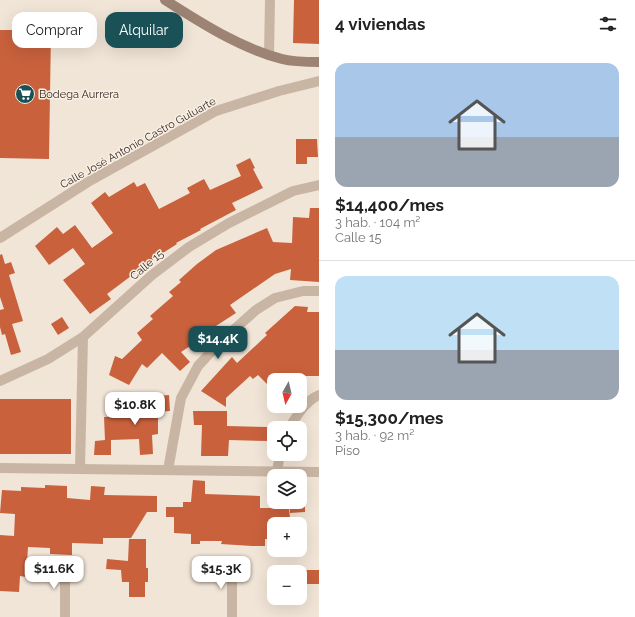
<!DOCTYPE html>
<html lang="es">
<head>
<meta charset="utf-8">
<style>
  body { margin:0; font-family:Raleway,sans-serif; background:#f2f2f2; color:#222; height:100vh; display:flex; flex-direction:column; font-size:15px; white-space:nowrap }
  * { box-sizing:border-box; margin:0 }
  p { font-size:13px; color:#767676 }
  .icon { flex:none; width:22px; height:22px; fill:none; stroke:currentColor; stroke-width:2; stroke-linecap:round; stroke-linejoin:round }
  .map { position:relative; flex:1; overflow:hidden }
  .drawer { display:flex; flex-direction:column; background:#fff; width:316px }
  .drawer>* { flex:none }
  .guide { position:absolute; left:12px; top:12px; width:247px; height:36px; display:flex; gap:8px }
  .needle { width:26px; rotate:188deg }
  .tools { position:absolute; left:267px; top:373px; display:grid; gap:8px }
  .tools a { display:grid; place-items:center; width:40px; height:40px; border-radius:8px; background:#fff; box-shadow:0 4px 16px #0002; font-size:20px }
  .price { position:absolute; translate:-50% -34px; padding:0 9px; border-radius:8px; background:#fff; color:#222; font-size:13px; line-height:26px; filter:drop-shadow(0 1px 2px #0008) }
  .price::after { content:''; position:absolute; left:50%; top:24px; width:12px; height:9px; margin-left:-6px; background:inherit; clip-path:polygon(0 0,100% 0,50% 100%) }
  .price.current { background:#1a5156; color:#fff }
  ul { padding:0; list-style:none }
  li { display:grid; align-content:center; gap:8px; height:212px; padding:0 16px }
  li+li { border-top:1px solid #e0e0e0 }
  li span { display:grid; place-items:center; height:124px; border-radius:12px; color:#555 }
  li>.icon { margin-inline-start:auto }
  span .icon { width:72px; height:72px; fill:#fffc; stroke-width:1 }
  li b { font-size:17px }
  h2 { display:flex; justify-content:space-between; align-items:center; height:48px; padding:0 16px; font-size:17px }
  .pill { padding:0 14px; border-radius:12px; background:#fff; box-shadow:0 4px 16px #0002; font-size:14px; line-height:36px }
  .pill.current { background:#1a5156; color:#fff }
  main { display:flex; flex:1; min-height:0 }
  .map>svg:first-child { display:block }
</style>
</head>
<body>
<main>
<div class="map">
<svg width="319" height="617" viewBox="0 0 319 617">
  <rect width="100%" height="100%" fill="#f1e5d7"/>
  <g fill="#c9613d">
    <polygon points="294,0 319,0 319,44 293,43"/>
    <polygon points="0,30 51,30 49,159 0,158"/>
    <polygon points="296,139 317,139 318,157 307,157 307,164 296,164"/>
    <polygon points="250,158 255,168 253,169 263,188 232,203 236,210 200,229 201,230 176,243 177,244 155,258 107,294 111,299 90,314 63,280 85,264 73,248 49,265 35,246 57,227 63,234 75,225 92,248 113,233 91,203 105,192 109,197 134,182 137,187 145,183 159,209 190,193 187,188 204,179 210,190 241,176 236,165"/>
    <polygon points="310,208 319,208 319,282 290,280 291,269 275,274 230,305 236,313 199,337 201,339 181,352 190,362 180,371 162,353 147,368 142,364 129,385 109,375 115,356 122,359 142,340 137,333 153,319 150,316 173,296 169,292 181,282 179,280 197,264 216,250 267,228 273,242 292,243 293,217 309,218"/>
    <polygon points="2,254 5,264 11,262 15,273 9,275 23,321 12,324 21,352 11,355 5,334 2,335 0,327 0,310 4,309 0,297 0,255"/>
    <polygon points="295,306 308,307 307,312 319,312 319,376 299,376 294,380 274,380 274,391 258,375 253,379 250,376 226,398 226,407 201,391 232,357 237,363 267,335 265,333"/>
    <polygon points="62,317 69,328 58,335 51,324"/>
    <polygon points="169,395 170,411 158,412 158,434 152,435 153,454 140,455 139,439 111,440 111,455 94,455 95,441 105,440 104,417 137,416 135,398"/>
    <rect x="0" y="399" width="71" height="55"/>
    <polygon points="193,411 227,411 227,426 269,427 269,441 229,440 228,456 201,456 202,425 194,425"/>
    <polygon points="193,480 205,481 205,494 260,496 260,508 289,508 290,518 277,518 278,524 274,524 274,539 265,539 265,546 252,546 221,544 222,541 200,541 200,544 191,544 191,534 174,533 174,517 166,517 166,507 183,507 183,502 191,502"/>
    <polygon points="45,485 67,486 67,498 90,500 91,486 105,487 104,495 157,496 157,512 147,512 131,538 103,538 103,544 72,543 72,555 50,554 50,548 28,547 26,577 20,576 19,592 0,591 0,535 14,536 15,514 0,513 2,490 21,491 21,487 45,488"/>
    <polygon points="290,502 305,502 305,512 290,513"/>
    <polygon points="129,539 146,539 146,568 148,568 148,582 145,582 145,597 129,597 129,582 122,582 121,570 106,569 107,559 128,561"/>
    <polygon points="303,570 319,570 319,584 304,584"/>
  </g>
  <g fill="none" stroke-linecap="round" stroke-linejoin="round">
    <g stroke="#c9b5a3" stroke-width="10">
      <polyline points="269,55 270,0"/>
      <polyline points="0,238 88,182 216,111 279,91 319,81"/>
      <polyline points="0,381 48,359 83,337 152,275 189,247 229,223 293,191 319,185"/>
      <path d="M 289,428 C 297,416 305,401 319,395"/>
      <polyline points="0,468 319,472"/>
      <polyline points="80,469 83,337"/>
      <polyline points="168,470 181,398 198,366 220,342 256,310 275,298 303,291 319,291"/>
      <polyline points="277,471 280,454"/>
      <polyline points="65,617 65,563"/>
      <polyline points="232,617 232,564"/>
    </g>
    <path stroke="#9d8374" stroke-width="10" d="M 165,0 C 201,23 240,48 282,59 C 294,62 307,62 319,62"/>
  </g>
  <defs>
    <symbol id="supermarket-disc" viewBox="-11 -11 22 22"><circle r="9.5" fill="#1a5156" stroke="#f9efe3"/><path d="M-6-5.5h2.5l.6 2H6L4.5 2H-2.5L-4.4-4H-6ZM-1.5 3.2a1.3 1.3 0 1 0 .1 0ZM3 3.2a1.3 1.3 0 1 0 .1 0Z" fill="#fff"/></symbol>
  </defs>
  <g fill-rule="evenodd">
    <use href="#supermarket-disc" x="14" y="83" width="22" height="22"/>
  </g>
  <g text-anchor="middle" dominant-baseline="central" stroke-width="3" stroke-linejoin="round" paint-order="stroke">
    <g font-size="11" fill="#342a25" stroke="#f9efe3" text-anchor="start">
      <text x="39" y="94">Bodega Aurrera</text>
    </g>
    <g font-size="11" fill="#342a25" stroke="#f9efe3">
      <text transform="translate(138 143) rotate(-29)">Calle José Antonio Castro Guluarte</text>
      <text transform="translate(147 265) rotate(-40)">Calle 15</text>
    </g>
  </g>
</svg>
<div class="tools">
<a><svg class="needle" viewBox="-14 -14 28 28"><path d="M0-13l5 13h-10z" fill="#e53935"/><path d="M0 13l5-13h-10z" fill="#767676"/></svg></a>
<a><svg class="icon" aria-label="locate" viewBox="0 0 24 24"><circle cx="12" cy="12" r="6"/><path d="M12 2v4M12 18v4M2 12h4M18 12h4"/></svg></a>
<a><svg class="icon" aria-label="layers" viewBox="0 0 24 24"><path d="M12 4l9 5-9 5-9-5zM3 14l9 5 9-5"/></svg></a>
<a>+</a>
<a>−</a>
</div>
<b class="price current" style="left:218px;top:360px">$14.4K</b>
<b class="price" style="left:135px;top:426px">$10.8K</b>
<b class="price" style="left:54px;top:590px">$11.6K</b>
<b class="price" style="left:221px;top:590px">$15.3K</b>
<div class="guide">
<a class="pill">Comprar</a>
<a class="pill current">Alquilar</a>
</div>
</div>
<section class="drawer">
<h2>4 viviendas<svg class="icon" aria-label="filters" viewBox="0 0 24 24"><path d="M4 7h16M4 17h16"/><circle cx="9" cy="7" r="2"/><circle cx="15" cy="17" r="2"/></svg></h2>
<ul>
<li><span style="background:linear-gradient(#a9c7e8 60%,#9aa5b1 0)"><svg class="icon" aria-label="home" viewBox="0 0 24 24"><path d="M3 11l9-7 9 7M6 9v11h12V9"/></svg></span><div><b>$14,400/mes</b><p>3 hab. · 104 m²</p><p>Calle 15</p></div></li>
<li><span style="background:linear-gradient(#bfe0f5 60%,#9aa5b1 0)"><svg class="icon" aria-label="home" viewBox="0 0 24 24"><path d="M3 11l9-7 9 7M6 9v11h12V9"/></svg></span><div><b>$15,300/mes</b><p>3 hab. · 92 m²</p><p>Piso</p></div></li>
</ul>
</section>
</main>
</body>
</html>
